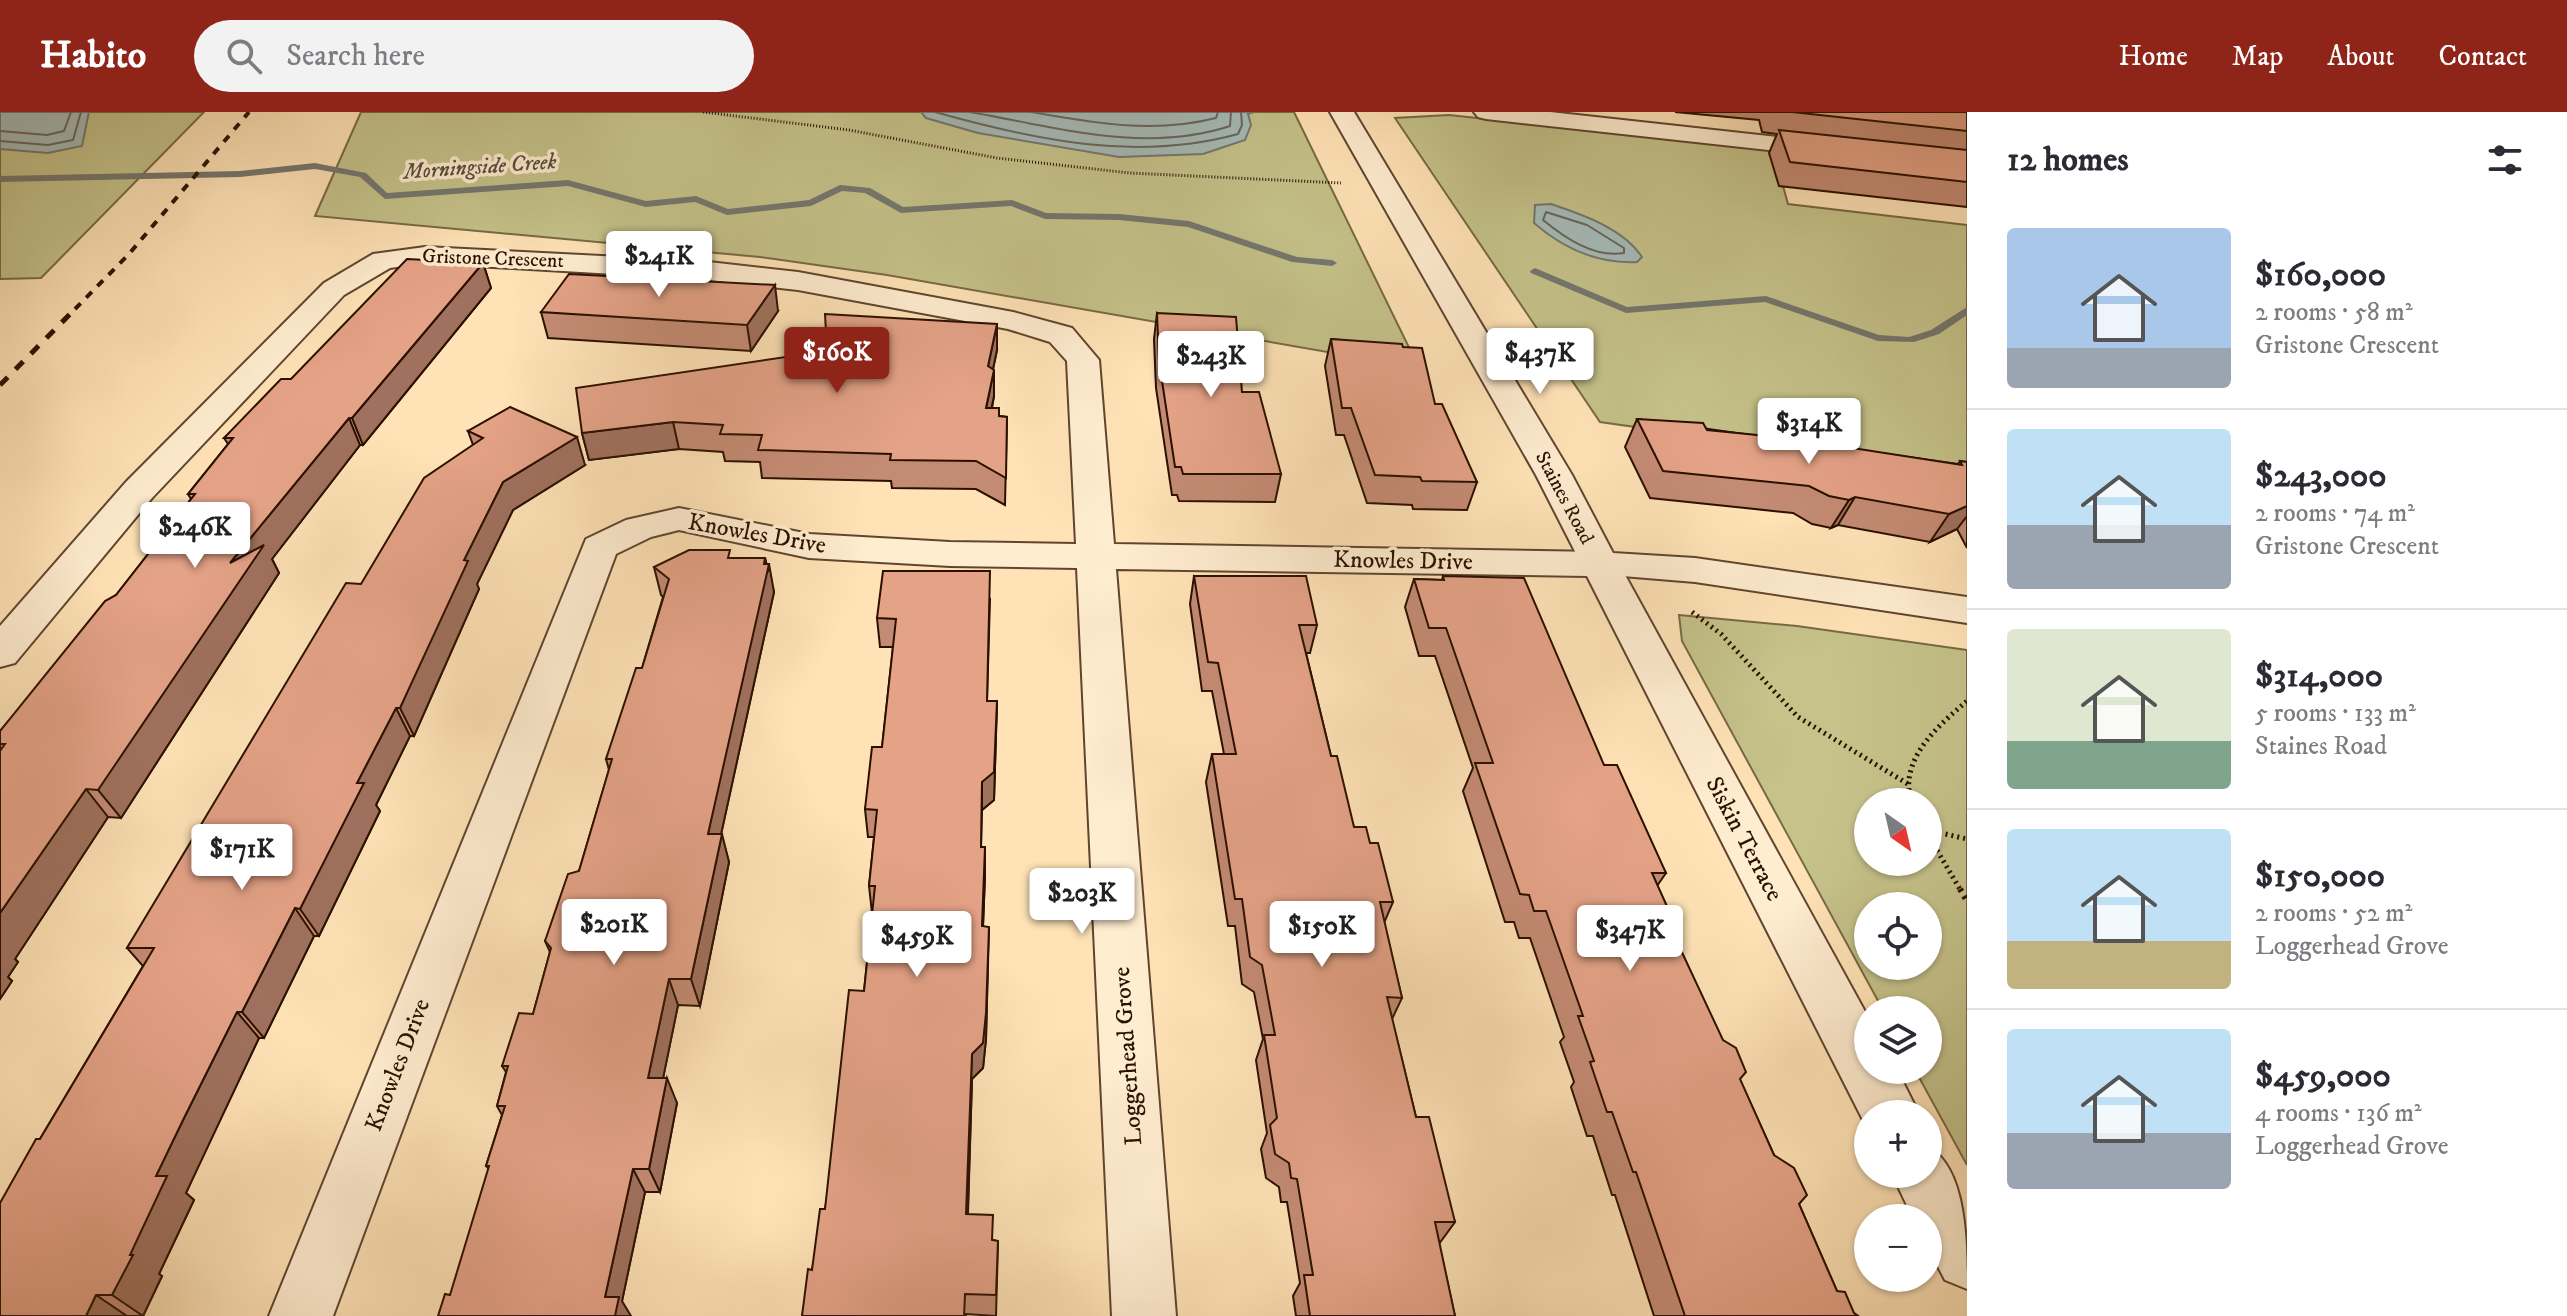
<!DOCTYPE html>
<html lang="en">
<head>
<meta charset="utf-8">
<style>
  body { margin:0; font-family:"IM FELL DW Pica",serif; background:#f2f2f3; color:#2b2b33; height:100vh; display:flex; flex-direction:column; font-size:30px; white-space:nowrap }
  * { box-sizing:border-box; margin:0 }
  p { font-size:26px; color:#7c7c81 }
  .icon { flex:none; width:44px; height:44px; fill:none; stroke:currentColor; stroke-width:2; stroke-linecap:round; stroke-linejoin:round }
  .map { position:relative; flex:1; overflow:hidden }
  .drawer { display:flex; flex-direction:column; background:#fff; width:600px }
  .drawer>* { flex:none }
  .needle { width:52px; rotate:146deg }
  .buttons { position:absolute; left:1854px; top:676px; display:grid; gap:16px }
  .buttons a { display:grid; place-items:center; width:88px; height:88px; border-radius:50%; background:#fff; box-shadow:0 2px 6px #0004; font-size:40px }
  .price { position:absolute; translate:-50% -68px; padding:0 18px; border-radius:8px; background:#fff; color:#222; font-size:26px; line-height:52px; filter:drop-shadow(0 2px 4px #0008) }
  .price::after { content:''; position:absolute; left:50%; top:48px; width:24px; height:18px; margin-left:-12px; background:inherit; clip-path:polygon(0 0,100% 0,50% 100%) }
  .price.active { background:#8f2418; color:#fff }
  ul { padding:0; list-style:none }
  li { display:flex; align-items:center; gap:24px; height:200px; padding:0 40px }
  li+li { border-top:2px solid #e1e1e2 }
  li span { display:grid; place-items:center; flex:none; width:224px; height:160px; border-radius:8px; color:#555 }
  li>.icon { margin-inline-start:auto }
  span .icon { width:96px; height:96px; fill:#fffc; stroke-width:1 }
  li b { font-size:34px }
  h2 { display:flex; justify-content:space-between; align-items:center; height:96px; padding:0 40px; font-size:34px }
  header { display:flex; align-items:center; gap:48px; box-sizing:border-box; height:112px; padding:0 40px; background:#8f2418; color:#fff }
  header strong { font-size:38px }
  nav { display:flex; gap:44px; margin-inline-start:auto; font-size:28px }
  .search { width:560px; height:72px; background:#f2f2f3; display:flex; align-items:center; gap:20px; box-sizing:border-box; padding:0 28px; border-radius:44px; color:#7c7c81; font-size:30px }
  main { display:flex; flex:1; min-height:0 }
  .map>svg:first-child { display:block }
</style>
</head>
<body>
<header>
<strong>Habito</strong>
<div class="search"><svg class="icon" aria-label="search" viewBox="0 0 24 24"><circle cx="10" cy="10" r="6"/><path d="M15 15l6 6"/></svg>Search here</div>
<nav><a>Home</a><a>Map</a><a>About</a><a>Contact</a></nav>
</header>
<main>
<div class="map">
<svg width="1967" height="1204" viewBox="0 0 1967 1204">
  <rect width="100%" height="100%" fill="#ffe3b7"/>
  <filter id="stains"><feTurbulence type="fractalNoise" baseFrequency=".0025" numOctaves="4"/><feColorMatrix values="0 0 0 0 .2 0 0 0 0 .09 0 0 0 0 .02 0 0 0 .5 -.17"/></filter>
  <radialGradient id="worn" r=".72"><stop offset=".6" stop-color="#630" stop-opacity="0"/><stop offset="1" stop-color="#630" stop-opacity=".3"/></radialGradient>
  <g fill="#c5c28a" stroke="#786945" stroke-width="2" fill-rule="evenodd">
    <polygon points="0,0 204,0 41,166 0,167"/>
    <polygon points="361,0 1294,0 1419,256 887,163 760,145 315,104"/>
    <polygon points="1449,3 1773,38 1788,92 1967,113 1967,362 1600,310 1395,6"/>
    <path d="M 1679,503 L 1797,514 L 1967,538 L 1967,1053 L 1915,958 L 1928,958 L 1928,898 L 1883,898 L 1682,529 ZM 1928,690 L 1928,750 L 1868,750 L 1868,690 ZM 1928,794 L 1928,854 L 1868,854 L 1868,794 Z"/>
  </g>
  <g fill="#a5bbb9" stroke="#74776f" stroke-width="2">
    <polygon points="0,0 89,0 82,34 48,41 0,37"/>
    <polygon points="921,0 1254,0 1248,2 1251,13 1245,28 1203,42 1119,45 978,21 926,6"/>
    <path d="M 1551,92 C 1583,103 1623,116 1642,145 L 1637,150 C 1597,152 1564,137 1534,111 L 1535,93 Z"/>
  </g>
  <g fill="none" stroke-linecap="round" stroke-linejoin="round">
    <g stroke="#68665c" stroke-width="2">
      <path d="M 935,0 C 1035,28 1136,50 1238,22 L 1242,13 L 1241,0"/>
      <path d="M 970,0 C 1055,15 1145,42 1230,14 L 1231,0"/>
      <path d="M 1031,0 C 1094,11 1153,22 1216,6 L 1218,0"/>
      <polyline points="0,19 47,23 64,19 71,0"/>
      <polyline points="0,29 48,33 73,28 81,0"/>
      <path d="M 1546,100 L 1587,113 L 1624,136 L 1624,141 C 1594,146 1565,126 1543,108 Z"/>
    </g>
    <g fill="#74776f" fill-rule="evenodd">
      <polygon points="315,51 366,61 387,81 568,68 646,89 696,84 728,97 809,88 840,73 870,76 903,95 1012,88 1046,101 1119,102 1189,109 1297,145 1332,148 1337,151 1332,154 1292,150 1188,115 1119,108 1045,107 1011,94 901,101 865,81 842,79 811,94 727,103 695,90 646,95 568,74 385,87 360,65 315,57 240,65 0,70 0,64 240,59"/>
      <polygon points="1535,156 1627,195 1766,184 1879,223 1909,225 1931,218 1967,195 1967,203 1939,222 1914,230 1878,229 1765,190 1626,201 1531,161 1530,159"/>
    </g>
    <defs>
      <g id="minor">
        <polygon points="1474,0 1550,0 1833,31 1842,33 1845,38 1842,43 1833,45 1486,7 1478,5"/>
        <polygon points="425,135 700,149 798,160 1013,200 1072,216 1099,248 1114,432 1600,440 1614,443 1868,905 1868,958 1897,958 1919,1002 1868,1002 1868,1018 1587,464 1116,457 1176,1204 1112,1204 1077,456 950,454 809,446 679,418 651,425 616,442 333,1204 269,1204 586,427 626,408 679,396 809,422 950,430 1076,432 1067,249 1050,230 1008,217 798,178 700,167 425,151 390,156 344,183 152,386 15,551 0,555 0,514 126,370 324,171 373,142"/>
        <path d="M 1928,1035 C 1967,1056 1967,1132 1967,1177 L 1945,1168 L 1928,1136 L 1928,1106 L 1913,1106 L 1892,1062 L 1928,1062 Z"/>
      </g>
      <polygon id="tertiary" points="1330,0 1354,0 1572,363 1613,441 1695,446 1967,485 1967,511 1695,470 1586,461 1536,363"/>
    </defs>
    <use href="#minor" stroke="#60452e" stroke-width="4"/>
    <use href="#tertiary" stroke="#60452e" stroke-width="4"/>
    <polyline stroke="#2b1000" stroke-width="3" stroke-dasharray="1 2" stroke-linecap="butt" points="703,0 849,18 997,46 1130,61 1341,71"/>
    <g stroke="#2b1000" stroke-width="5" stroke-dasharray="2 4" stroke-linecap="butt">
      <polyline points="1692,500 1721,522 1798,605 1908,672"/>
      <path d="M 1911,690 C 1899,647 1937,615 1967,589"/>
      <polyline points="1928,718 1967,727"/>
      <polyline points="1928,723 1961,779"/>
    </g>
    <polyline stroke="#2b1000" stroke-width="6" stroke-dasharray="3 5" stroke-linecap="butt" points="1960,777 1967,789"/>
    <use href="#minor" fill="#ffedd0" fill-rule="evenodd"/>
    <use href="#tertiary" fill="#ffedd0" fill-rule="evenodd"/>
    <polyline stroke="#2b1000" stroke-width="4" stroke-dasharray="8 8" stroke-linecap="butt" points="75,197 129,142 249,0"/>
    <polyline stroke="#2b1000" stroke-width="5" stroke-dasharray="11 11" stroke-linecap="butt" points="0,273 77,195"/>
  </g>
  <g fill="#c48b74" stroke="#2b1000" stroke-width="2">
    <polygon points="1675,0 1967,0 1967,95 1779,74 1769,41 1777,22 1762,20 1759,8"/>
    <polygon points="483,151 491,176 363,333 360,333 272,447 279,461 121,706 108,705 15,847 18,850 8,865 12,869 0,887 0,619 116,483 191,387 188,382 228,332 224,326 291,267"/>
    <polygon points="778,199 751,239 548,226 541,200"/>
    <polygon points="1157,201 1242,280 1281,362 1275,390 1179,389 1177,383 1172,383 1156,276 1154,227"/>
    <polygon points="1331,227 1403,235 1435,292 1477,370 1467,398 1413,397 1412,393 1367,391 1344,323 1336,323 1325,254"/>
    <polygon points="997,238 993,257 994,284 992,296 999,304 1007,305 1005,393 976,377 892,376 891,369 762,366 760,350 725,349 723,340 679,337 589,348 582,321"/>
    <polygon points="1637,307 1958,352 1960,349 1967,350 1967,436 1957,417 1930,430 1838,413 1831,416 1812,412 1793,401 1650,386 1625,335"/>
    <polygon points="468,319 585,353 513,398 477,472 479,477 414,624 410,624 376,693 380,699 319,824 314,824 264,926 259,926 209,1030 186,1081 194,1088 159,1162 162,1164 143,1204 0,1204 40,1027 143,854 127,836 361,472 473,333"/>
    <polygon points="731,446 765,446 774,480 721,722 729,750 700,894 678,893 663,966 677,991 660,1080 645,1080 622,1189 486,1054 502,1003 497,994 506,960 502,954 533,902 550,840 545,829 579,759 609,658 606,647 642,556 663,485 661,483 654,455"/>
    <polygon points="1194,464 1317,513 1310,541 1306,541 1331,644 1354,715 1370,731 1393,790 1384,811 1402,886 1392,907 1416,1005 1455,1110 1439,1132 1455,1204 1296,1204 1293,1184 1300,1171 1287,1090 1281,1090 1279,1075 1266,1066 1261,1037 1267,1021 1256,948 1263,927 1254,880 1242,872 1235,814 1228,814 1206,670 1212,642 1224,642 1212,579 1202,579 1190,492"/>
    <polygon points="1443,464 1604,653 1666,761 1657,774 1670,801 1666,806 1774,1043 1799,1092 1837,1179 1854,1201 1858,1204 1654,1204 1615,1083 1612,1083 1593,1024 1587,1024 1571,975 1574,970 1560,930 1564,925 1530,826 1519,826 1514,810 1505,810 1463,679 1473,656 1435,544 1419,544 1405,495 1414,467 1442,468"/>
    <polygon points="990,487 987,589 997,589 994,688 982,698 981,735 985,763 983,814 988,842 986,927 983,956 972,967 968,1102 993,1128 998,1129 996,1204 966,1202 966,1204 802,1204 825,1097 864,879 872,801 869,774 874,725 868,725 865,697 882,635 893,535 880,535 877,506"/>
  </g>
  <g fill="#a0715e" stroke="#2b1000" stroke-width="2">
    <polygon points="483,151 491,176 363,333 352,306"/>
    <polygon points="775,173 778,199 751,239 747,213"/>
    <polygon points="997,212 997,238 988,281 988,254"/>
    <polygon points="994,258 994,284 986,323 986,296"/>
    <polygon points="349,306 360,333 272,447 279,461 121,706 98,678 230,451"/>
    <polygon points="673,310 679,337 589,348 582,321"/>
    <polygon points="577,325 585,353 513,398 477,472 479,477 414,624 400,596 464,448 503,370"/>
    <polygon points="1855,385 1838,413 1831,416 1849,388"/>
    <polygon points="1967,394 1967,404 1957,417 1930,430 1949,402"/>
    <polygon points="765,446 768,460 769,452 774,480 715,750 708,722"/>
    <polygon points="997,589 994,688 982,698 982,670"/>
    <polygon points="396,596 410,624 376,693 380,699 319,824 300,797 357,671"/>
    <polygon points="86,677 108,705 15,847 18,850 8,865 12,869 0,887 0,801"/>
    <polygon points="722,722 729,750 700,894 691,867"/>
    <polygon points="985,735 985,763 982,841 982,814"/>
    <polygon points="295,796 314,824 264,926 242,900"/>
    <polygon points="989,815 986,927 983,956 972,967 967,1124 966,1102 972,942"/>
    <polygon points="669,867 678,893 658,991 648,966"/>
    <polygon points="237,900 259,926 186,1081 194,1088 159,1162 162,1164 143,1204 112,1183 130,1143 156,1064 184,1006"/>
    <polygon points="667,966 677,991 660,1080 649,1057"/>
    <polygon points="633,1057 645,1080 622,1189 631,1204 615,1204 605,1185"/>
    <polygon points="96,1183 127,1204 86,1204"/>
  </g>
  <g fill="#e4a287" stroke="#2b1000" stroke-width="2">
    <polygon points="1792,0 1967,0 1967,19"/>
    <polygon points="1779,18 1967,38 1967,70 1790,50"/>
    <polygon points="407,147 483,151 352,306 349,306 230,451 264,433 98,678 86,677 0,801 0,639 5,632 0,632 0,619 105,489 116,483 195,382 188,382 233,326 224,326 281,267 291,267"/>
    <polygon points="569,162 775,173 747,213 541,200"/>
    <polygon points="1157,201 1236,205 1242,280 1259,280 1281,362 1183,362 1181,355 1175,355 1159,249"/>
    <polygon points="825,202 997,212 988,254 994,258 986,296 999,296 999,304 1007,305 1006,366 976,349 890,348 891,342 758,338 762,323 720,322 723,313 673,310 582,321 576,276 827,239"/>
    <polygon points="1331,227 1402,232 1403,235 1422,236 1435,292 1442,292 1477,370 1422,369 1420,365 1375,363 1351,296 1342,296"/>
    <polygon points="510,295 577,325 503,370 464,448 468,449 400,596 396,596 357,671 364,671 300,797 295,796 242,900 237,900 184,1006 156,1064 167,1064 130,1143 133,1143 112,1183 96,1183 86,1204 0,1204 0,1091 36,1027 40,1027 154,836 127,836 346,471 361,472 424,366 483,326 468,319"/>
    <polygon points="1637,307 1703,311 1707,318 1788,326 1962,353 1960,349 1967,350 1967,394 1949,402 1855,385 1849,388 1829,384 1809,374 1663,359"/>
    <polygon points="689,438 730,438 728,446 765,446 764,452 769,452 708,722 722,722 691,867 669,867 648,966 667,966 649,1057 633,1057 605,1185 619,1185 615,1204 438,1204 445,1182 450,1183 489,1054 486,1054 505,994 497,994 508,954 502,954 519,901 533,902 551,836 545,829 568,762 579,759 612,647 606,647 636,556 642,556 669,467 654,455"/>
    <polygon points="883,459 990,459 987,589 997,589 994,660 982,670 981,735 985,735 982,814 989,815 986,901 983,931 972,942 966,1102 993,1103 992,1128 998,1129 996,1183 965,1182 964,1204 802,1204 808,1157 812,1158 820,1097 825,1097 849,878 864,879 875,774 869,774 877,698 865,697 872,635 882,635 896,507 877,506"/>
    <polygon points="1194,464 1306,464 1317,513 1299,513 1331,644 1337,644 1354,715 1366,715 1370,731 1378,731 1393,790 1380,790 1402,886 1387,885 1416,1005 1429,1005 1455,1110 1435,1110 1455,1204 1310,1204 1304,1163 1313,1163 1297,1067 1291,1066 1289,1051 1275,1042 1270,1013 1277,1006 1264,923 1275,923 1262,853 1250,845 1242,787 1235,787 1212,642 1236,642 1218,551 1208,550"/>
    <polygon points="1443,464 1524,466 1604,653 1617,653 1666,761 1652,761 1670,801 1664,802 1723,928 1736,936 1746,960 1740,967 1774,1043 1794,1056 1807,1083 1799,1092 1837,1179 1845,1180 1854,1201 1858,1204 1685,1204 1636,1060 1633,1060 1612,1000 1607,1000 1590,950 1594,949 1578,904 1583,904 1546,799 1534,799 1529,783 1520,782 1475,651 1493,651 1446,516 1429,516 1414,467 1444,468"/>
  </g>
  <g text-anchor="middle" dominant-baseline="central" stroke-width="7" stroke-linejoin="round" paint-order="stroke">
    <g font-size="20" fill="#2b1000" stroke="#ffedd0">
      <text transform="translate(493 147) rotate(2)">Gristone Crescent</text>
      <text transform="translate(1564 386) rotate(62)">Staines Road</text>
    </g>
    <g font-size="22" font-style="italic" fill="#564c41" stroke="#ffedd0">
      <text transform="translate(480 55) rotate(-4)">Morningside Creek</text>
    </g>
    <g font-size="24" fill="#2b1000" stroke="#ffedd0">
      <text transform="translate(757 422) rotate(10)">Knowles Drive</text>
      <text transform="translate(1403 449) rotate(1)">Knowles Drive</text>
      <text transform="translate(1744 727) rotate(62)">Siskin Terrace</text>
      <text transform="translate(1128 944) rotate(-94)">Loggerhead Grove</text>
      <text transform="translate(398 953) rotate(-69)">Knowles Drive</text>
    </g>
  </g>
  <rect width="100%" height="100%" filter="url(#stains)"/>
  <rect width="100%" height="100%" fill="url(#worn)"/>
</svg>
<div class="buttons">
<a><svg class="needle" viewBox="-14 -14 28 28"><path d="M0-13l5 13h-10z" fill="#e53935"/><path d="M0 13l5-13h-10z" fill="#7c7c81"/></svg></a>
<a><svg class="icon" aria-label="locate" viewBox="0 0 24 24"><circle cx="12" cy="12" r="6"/><path d="M12 2v4M12 18v4M2 12h4M18 12h4"/></svg></a>
<a><svg class="icon" aria-label="layers" viewBox="0 0 24 24"><path d="M12 4l9 5-9 5-9-5zM3 14l9 5 9-5"/></svg></a>
<a>+</a>
<a>−</a>
</div>
<b class="price" style="left:659px;top:187px">$241K</b>
<b class="price active" style="left:837px;top:283px">$160K</b>
<b class="price" style="left:1540px;top:284px">$437K</b>
<b class="price" style="left:1211px;top:287px">$243K</b>
<b class="price" style="left:1809px;top:354px">$314K</b>
<b class="price" style="left:195px;top:458px">$246K</b>
<b class="price" style="left:242px;top:780px">$171K</b>
<b class="price" style="left:1082px;top:824px">$203K</b>
<b class="price" style="left:614px;top:855px">$201K</b>
<b class="price" style="left:1322px;top:857px">$150K</b>
<b class="price" style="left:1630px;top:861px">$347K</b>
<b class="price" style="left:917px;top:867px">$459K</b>
</div>
<section class="drawer">
<h2>12 homes<svg class="icon" aria-label="filters" viewBox="0 0 24 24"><path d="M4 7h16M4 17h16"/><circle cx="9" cy="7" r="2"/><circle cx="15" cy="17" r="2"/></svg></h2>
<ul>
<li><span style="background:linear-gradient(#a9c7e8 75%,#9aa5b1 0)"><svg class="icon" aria-label="home" viewBox="0 0 24 24"><path d="M3 11l9-7 9 7M6 9v11h12V9"/></svg></span><div><b>$160,000</b><p>2 rooms · 58 m²</p><p>Gristone Crescent</p></div></li>
<li><span style="background:linear-gradient(#bfe0f5 60%,#9aa5b1 0)"><svg class="icon" aria-label="home" viewBox="0 0 24 24"><path d="M3 11l9-7 9 7M6 9v11h12V9"/></svg></span><div><b>$243,000</b><p>2 rooms · 74 m²</p><p>Gristone Crescent</p></div></li>
<li><span style="background:linear-gradient(#dfe7d0 70%,#7fa58c 0)"><svg class="icon" aria-label="home" viewBox="0 0 24 24"><path d="M3 11l9-7 9 7M6 9v11h12V9"/></svg></span><div><b>$314,000</b><p>5 rooms · 133 m²</p><p>Staines Road</p></div></li>
<li><span style="background:linear-gradient(#bfe0f5 70%,#c2b280 0)"><svg class="icon" aria-label="home" viewBox="0 0 24 24"><path d="M3 11l9-7 9 7M6 9v11h12V9"/></svg></span><div><b>$150,000</b><p>2 rooms · 52 m²</p><p>Loggerhead Grove</p></div></li>
<li><span style="background:linear-gradient(#bfe0f5 65%,#9aa5b1 0)"><svg class="icon" aria-label="home" viewBox="0 0 24 24"><path d="M3 11l9-7 9 7M6 9v11h12V9"/></svg></span><div><b>$459,000</b><p>4 rooms · 136 m²</p><p>Loggerhead Grove</p></div></li>
</ul>
</section>
</main>
</body>
</html>
